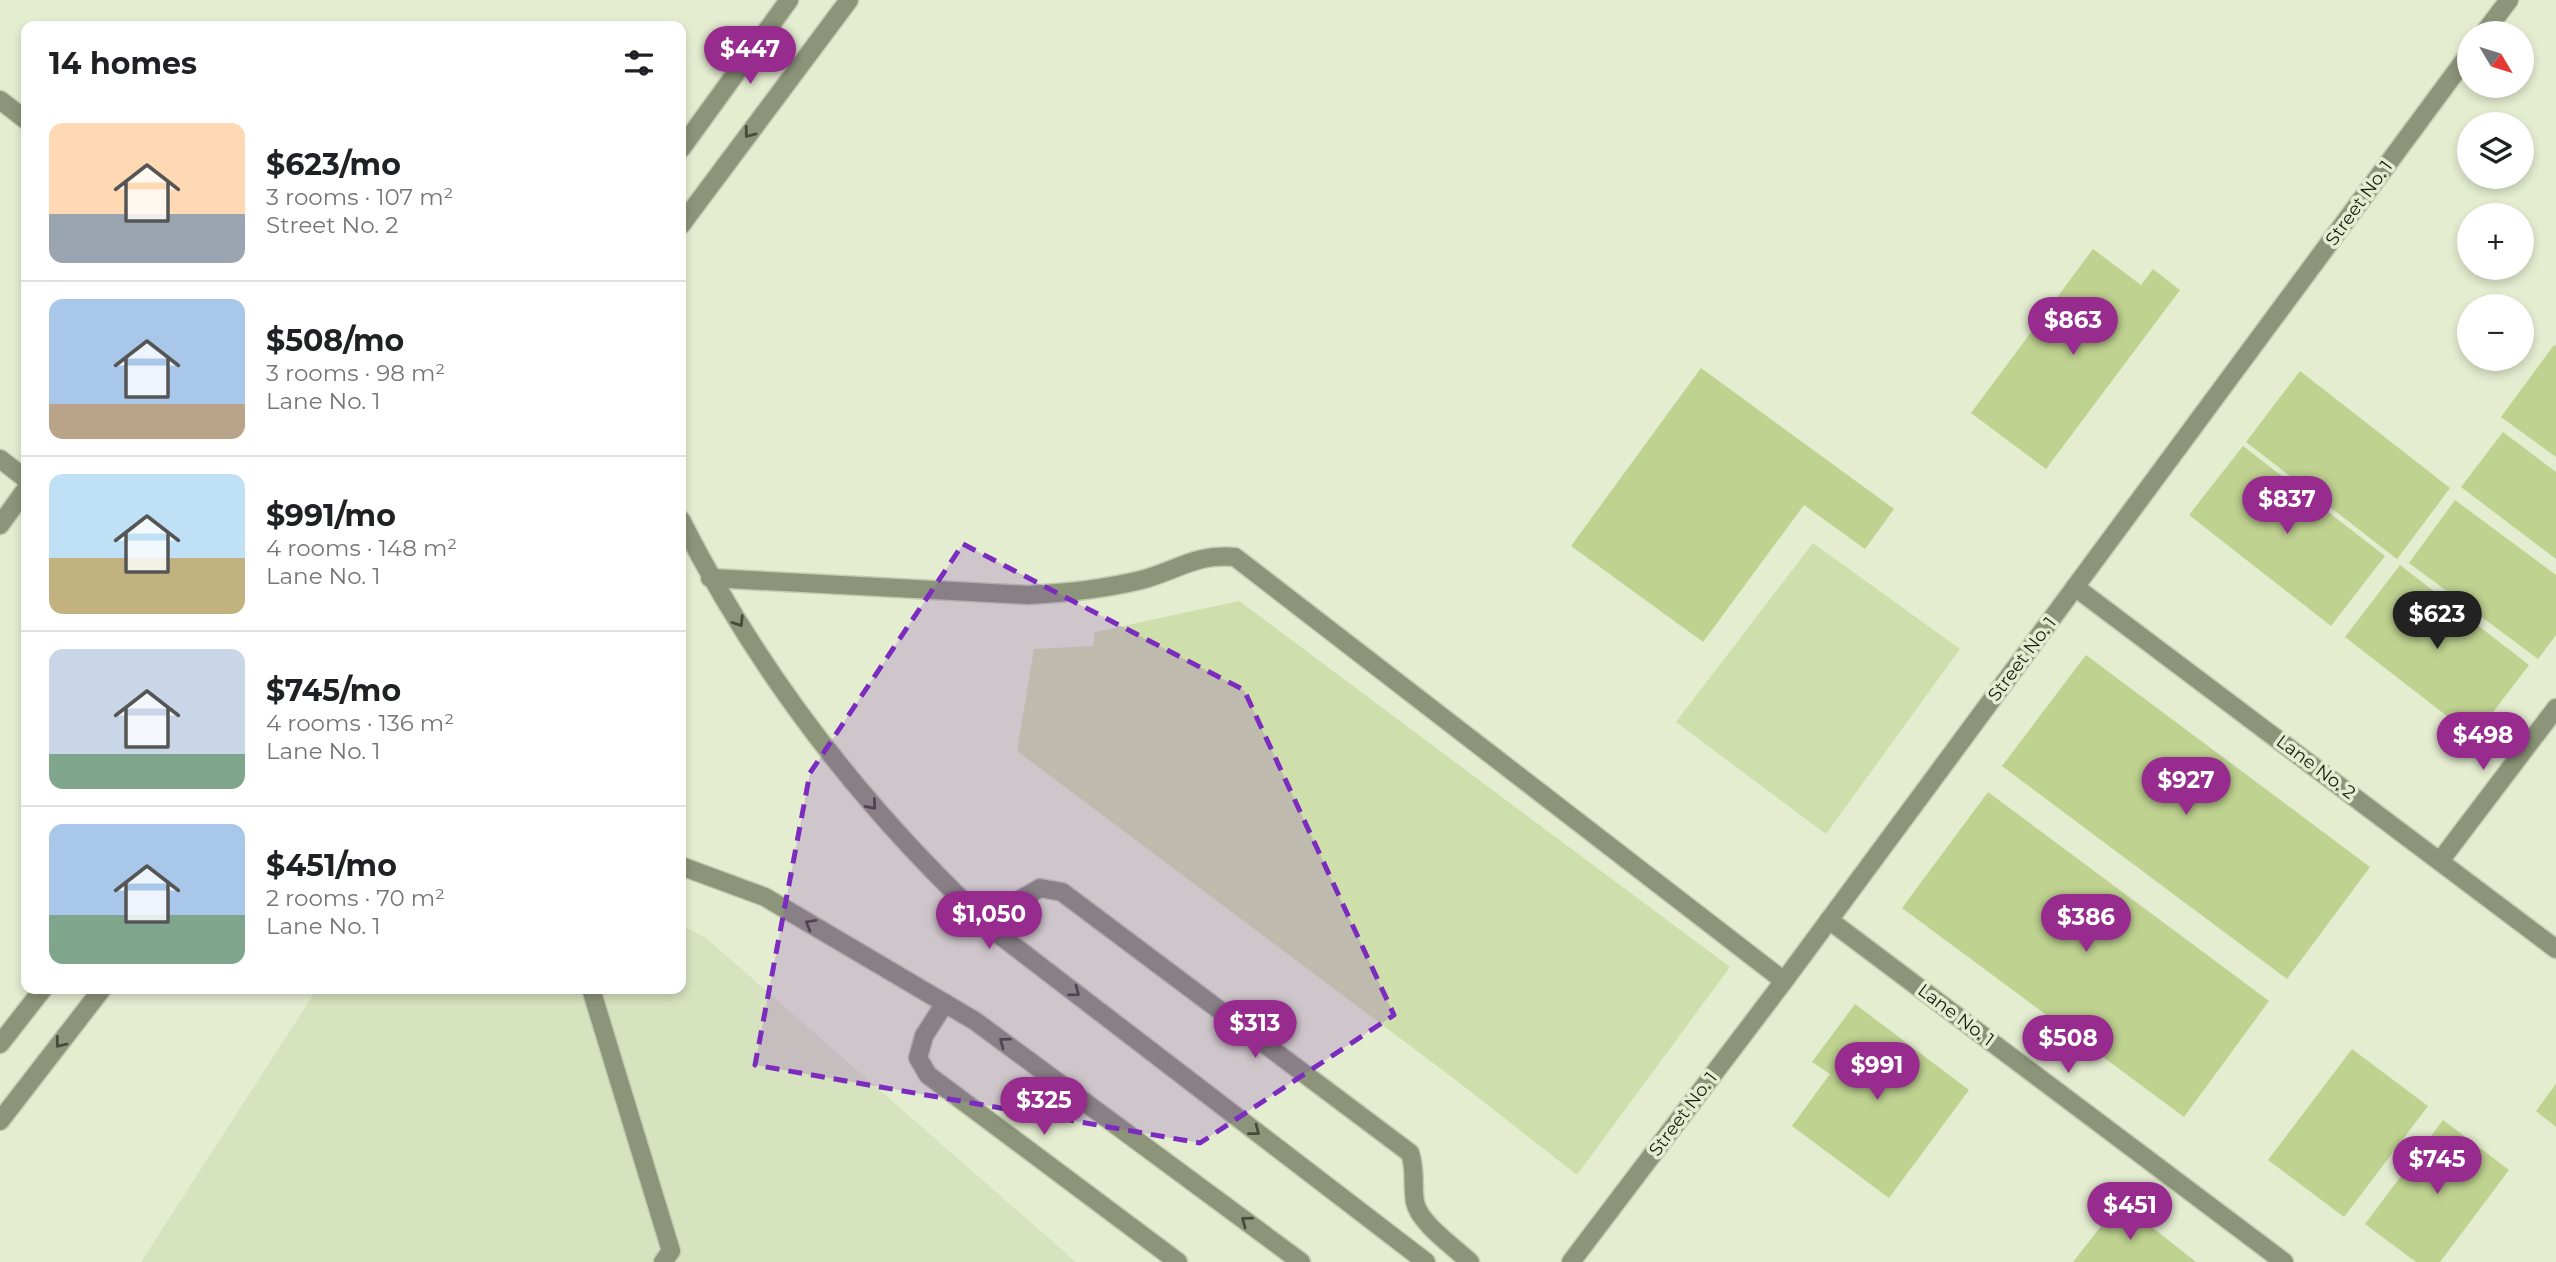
<!DOCTYPE html>
<html lang="en">
<head>
<meta charset="utf-8">
<style>
  body { margin:0; font-family:Montserrat,sans-serif; background:#f2f2f2; color:#202124; height:100vh; display:flex; flex-direction:column; font-size:26px; white-space:nowrap }
  * { box-sizing:border-box; margin:0 }
  p { font-size:23px; color:#757577 }
  .icon { flex:none; width:38px; height:38px; fill:none; stroke:currentColor; stroke-width:2; stroke-linecap:round; stroke-linejoin:round }
  .map { position:relative; flex:1; overflow:hidden }
  .panel { position:absolute; left:21px; top:21px; width:665px; height:973px; display:flex; flex-direction:column; background:#fff; border-radius:14px; box-shadow:0 4px 10px #0003 }
  .panel>* { flex:none }
  .needle { width:46px; rotate:128deg }
  .tools { position:absolute; left:2457px; top:21px; display:grid; gap:14px }
  .tools a { display:grid; place-items:center; width:77px; height:77px; border-radius:50%; background:#fff; box-shadow:0 4px 10px #0003; font-size:35px }
  .price { position:absolute; translate:-50% -60px; padding:0 16px; border-radius:24px; background:#972c8e; color:#fff; font-size:23px; line-height:46px; filter:drop-shadow(0 2px 4px #0008) }
  .price::after { content:''; position:absolute; left:50%; top:42px; width:21px; height:16px; margin-left:-10px; background:inherit; clip-path:polygon(0 0,100% 0,50% 100%) }
  .price.on { background:#222; color:#fff }
  ul { padding:0; list-style:none }
  li { display:flex; align-items:center; gap:21px; height:175px; padding:0 28px }
  li+li { border-top:2px solid #e0e0e0 }
  li span { display:grid; place-items:center; flex:none; width:196px; height:140px; border-radius:14px; color:#555 }
  li>.icon { margin-inline-start:auto }
  span .icon { width:84px; height:84px; fill:#fffc; stroke-width:1 }
  li b { font-size:30px }
  h2 { display:flex; justify-content:space-between; align-items:center; height:84px; padding:0 28px; font-size:30px }
  .map>svg:first-child { display:block }
</style>
</head>
<body>
<div class="map">
<svg width="2556" height="1262" viewBox="0 0 2556 1262">
  <rect width="100%" height="100%" fill="#e4edd0"/>
  <polygon fill="#d7e2be" points="681,925 706,938 1076,1262 141,1262 317,989 681,989"/>
  <g fill="#cfdfab">
    <polygon points="1813,543 1960,649 1826,834 1676,722"/>
    <polygon points="1239,601 1730,967 1577,1175 1457,1081 1017,751 1034,649 1093,646 1095,632"/>
  </g>
  <g fill="#bfd290">
    <polygon points="2093,249 2141,285 2153,269 2180,290 2046,469 1971,413"/>
    <polygon points="2554,345 2556,346 2556,457 2501,417"/>
    <polygon points="1701,368 1894,509 1865,549 1804,505 1703,642 1571,546"/>
    <polygon points="2300,371 2450,488 2397,559 2246,442"/>
    <polygon points="2503,432 2556,472 2556,559 2461,487"/>
    <polygon points="2243,446 2385,556 2331,626 2189,515"/>
    <polygon points="2455,500 2556,575 2556,635 2538,659 2409,563"/>
    <polygon points="2400,565 2529,665 2474,737 2345,637"/>
    <polygon points="2086,655 2370,867 2287,979 2002,766"/>
    <polygon points="1988,792 2269,1001 2184,1117 1902,908"/>
    <polygon points="1855,1004 1969,1090 1889,1198 1792,1126 1830,1074 1812,1062"/>
    <polygon points="2352,1049 2428,1106 2344,1217 2268,1160"/>
    <polygon points="2556,1084 2556,1127 2536,1111"/>
    <polygon points="2443,1120 2509,1170 2440,1262 2416,1262 2365,1224"/>
    <polygon points="2120,1202 2196,1262 2073,1262"/>
  </g>
  <g fill="none" stroke-linecap="round" stroke-linejoin="round">
    <defs>
      <g id="street">
        <polyline points="2484,33 2509,0"/>
        <polyline points="0,100 26,120"/>
        <polyline points="681,149 789,0"/>
        <polyline points="681,225 849,0"/>
        <polyline points="0,459 26,479"/>
        <path d="M 681,520 C 760,676 869,815 997,933 L 1426,1262"/>
        <polyline points="0,525 26,489"/>
        <path d="M 710,578 L 1028,595 C 1067,593 1104,589 1141,580 C 1176,571 1196,553 1235,557 L 1784,981"/>
        <polyline points="2075,587 2556,949"/>
        <polyline points="2440,861 2556,708"/>
        <polyline points="681,866 765,897 975,1021 1301,1262"/>
        <polyline points="1829,920 2284,1262"/>
        <path d="M 997,933 L 1021,899 L 1040,888 L 1062,892 L 1410,1153 C 1416,1170 1412,1185 1415,1202 C 1419,1223 1454,1247 1470,1262"/>
        <polyline points="591,989 671,1251 663,1262"/>
        <polyline points="945,1003 924,1036 918,1058 928,1075 1178,1262"/>
        <polyline points="0,1044 43,989"/>
        <polyline points="0,1121 102,989"/>
        <polyline points="1571,1262 1784,981 2469,54"/>
      </g>
    </defs>
    <use href="#street" stroke="#c3cbb1" stroke-width="21"/>
    <use href="#street" stroke="#8c9479" stroke-width="18"/>
  </g>
  <defs><path id="oneway-chevron" d="M-2-3.5L2.5 0L-2 3.5" fill="none" stroke-width="1.6" stroke-linecap="round" stroke-linejoin="round" transform="scale(1.75)"/></defs>
  <g stroke="#464b3b">
    <use href="#oneway-chevron" transform="translate(749 133) rotate(127)"/>
    <use href="#oneway-chevron" transform="translate(739 622) rotate(57)"/>
    <use href="#oneway-chevron" transform="translate(872 805) rotate(49)"/>
    <use href="#oneway-chevron" transform="translate(810 924) rotate(-150)"/>
    <use href="#oneway-chevron" transform="translate(1075 992) rotate(37)"/>
    <use href="#oneway-chevron" transform="translate(1004 1042) rotate(-143)"/>
    <use href="#oneway-chevron" transform="translate(60 1043) rotate(128)"/>
    <use href="#oneway-chevron" transform="translate(1255 1131) rotate(38)"/>
    <use href="#oneway-chevron" transform="translate(1246 1221) rotate(-143)"/>
  </g>
  <path fill="#7b2cbf" fill-opacity="0.2" stroke="#7b2cbf" stroke-width="5" stroke-dasharray="14 9" stroke-linejoin="round" d="M 963,544 L 1244,690 L 1394,1015 L 1200,1143 L 755,1065 L 810,773 Z"/>
  <g text-anchor="middle" dominant-baseline="central" stroke-width="7" stroke-linejoin="round" paint-order="stroke">
    <g font-size="18" fill="#181b11" stroke="#e4edd0">
      <text transform="translate(2359 203) rotate(-54)">Street No. 1</text>
      <text transform="translate(2022 659) rotate(-53)">Street No. 1</text>
      <text transform="translate(2316 767) rotate(37)">Lane No. 2</text>
      <text transform="translate(1956 1015) rotate(37)">Lane No. 1</text>
      <text transform="translate(1683 1114) rotate(-53)">Street No. 1</text>
    </g>
  </g>
</svg>
<div class="tools">
<a><svg class="needle" viewBox="-14 -14 28 28"><path d="M0-13l5 13h-10z" fill="#e53935"/><path d="M0 13l5-13h-10z" fill="#757577"/></svg></a>
<a><svg class="icon" aria-label="layers" viewBox="0 0 24 24"><path d="M12 4l9 5-9 5-9-5zM3 14l9 5 9-5"/></svg></a>
<a>+</a>
<a>−</a>
</div>
<b class="price" style="left:750px;top:86px">$447</b>
<b class="price" style="left:2073px;top:357px">$863</b>
<b class="price" style="left:2287px;top:536px">$837</b>
<b class="price on" style="left:2437px;top:651px">$623</b>
<b class="price" style="left:2483px;top:772px">$498</b>
<b class="price" style="left:2186px;top:817px">$927</b>
<b class="price" style="left:989px;top:951px">$1,050</b>
<b class="price" style="left:2086px;top:954px">$386</b>
<b class="price" style="left:1255px;top:1060px">$313</b>
<b class="price" style="left:2068px;top:1075px">$508</b>
<b class="price" style="left:1877px;top:1102px">$991</b>
<b class="price" style="left:1044px;top:1137px">$325</b>
<b class="price" style="left:2437px;top:1196px">$745</b>
<b class="price" style="left:2130px;top:1242px">$451</b>
<section class="panel">
<h2>14 homes<svg class="icon" aria-label="filters" viewBox="0 0 24 24"><path d="M4 7h16M4 17h16"/><circle cx="9" cy="7" r="2"/><circle cx="15" cy="17" r="2"/></svg></h2>
<ul>
<li><span style="background:linear-gradient(#ffd9b3 65%,#9aa5b1 0)"><svg class="icon" aria-label="home" viewBox="0 0 24 24"><path d="M3 11l9-7 9 7M6 9v11h12V9"/></svg></span><div><b>$623/mo</b><p>3 rooms · 107 m²</p><p>Street No. 2</p></div></li>
<li><span style="background:linear-gradient(#a9c7e8 75%,#b9a48a 0)"><svg class="icon" aria-label="home" viewBox="0 0 24 24"><path d="M3 11l9-7 9 7M6 9v11h12V9"/></svg></span><div><b>$508/mo</b><p>3 rooms · 98 m²</p><p>Lane No. 1</p></div></li>
<li><span style="background:linear-gradient(#bfe0f5 60%,#c2b280 0)"><svg class="icon" aria-label="home" viewBox="0 0 24 24"><path d="M3 11l9-7 9 7M6 9v11h12V9"/></svg></span><div><b>$991/mo</b><p>4 rooms · 148 m²</p><p>Lane No. 1</p></div></li>
<li><span style="background:linear-gradient(#c9d6e8 75%,#7fa58c 0)"><svg class="icon" aria-label="home" viewBox="0 0 24 24"><path d="M3 11l9-7 9 7M6 9v11h12V9"/></svg></span><div><b>$745/mo</b><p>4 rooms · 136 m²</p><p>Lane No. 1</p></div></li>
<li><span style="background:linear-gradient(#a9c7e8 65%,#7fa58c 0)"><svg class="icon" aria-label="home" viewBox="0 0 24 24"><path d="M3 11l9-7 9 7M6 9v11h12V9"/></svg></span><div><b>$451/mo</b><p>2 rooms · 70 m²</p><p>Lane No. 1</p></div></li>
</ul>
</section>
</div>
</body>
</html>
